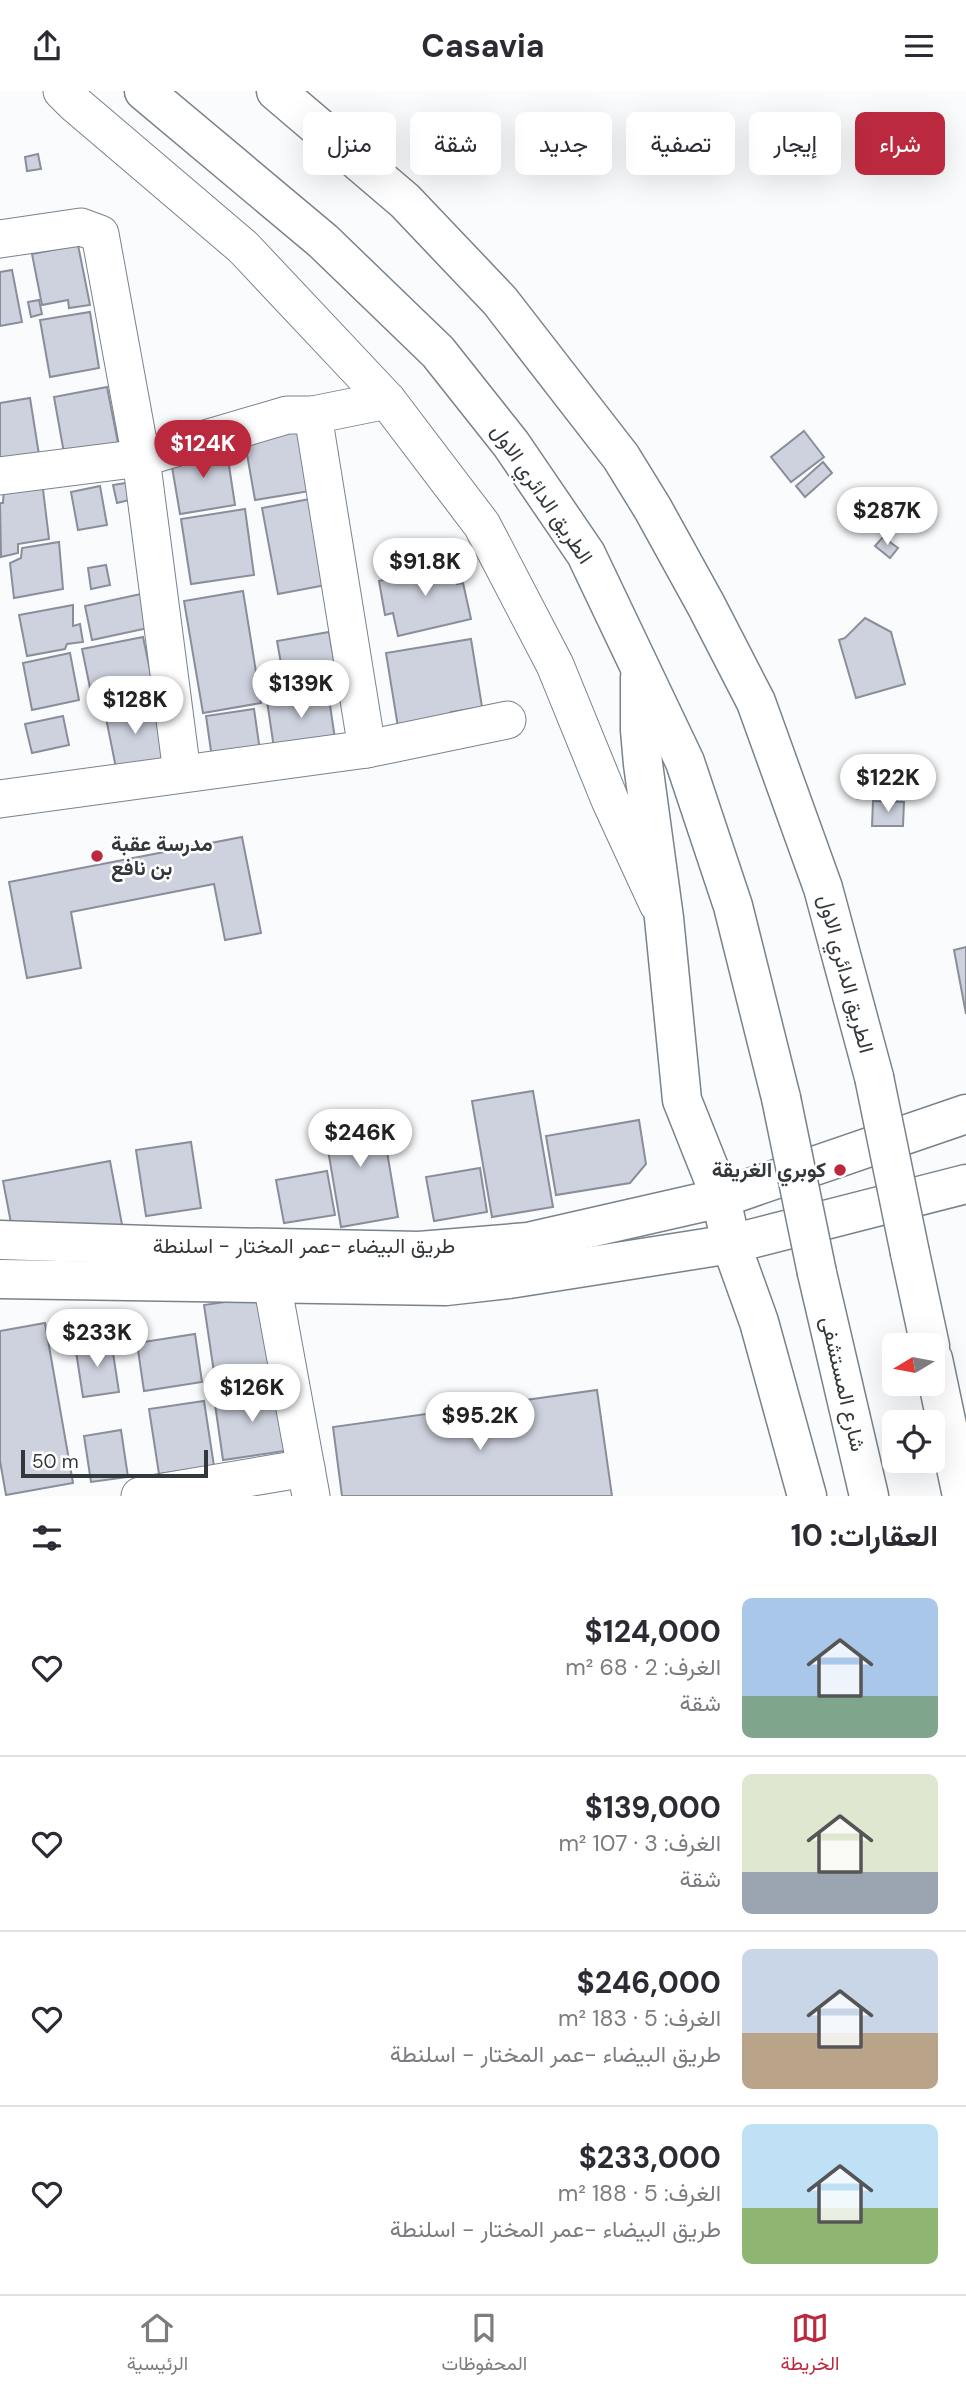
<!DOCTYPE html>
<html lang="ar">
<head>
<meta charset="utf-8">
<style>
  body { margin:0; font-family:"DM Sans",Vazirmatn,sans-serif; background:#f7f7f7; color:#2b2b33; direction:rtl; height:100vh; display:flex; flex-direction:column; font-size:26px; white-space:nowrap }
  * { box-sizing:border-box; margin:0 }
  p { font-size:23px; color:#7c7c81 }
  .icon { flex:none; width:38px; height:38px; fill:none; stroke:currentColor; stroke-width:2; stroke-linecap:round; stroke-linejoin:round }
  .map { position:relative; height:1405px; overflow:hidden; direction:ltr }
  .panel { display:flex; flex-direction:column; background:#fff; flex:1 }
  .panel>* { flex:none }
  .top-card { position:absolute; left:21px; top:21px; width:924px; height:63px; direction:rtl; display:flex; gap:14px }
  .needle { width:46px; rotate:260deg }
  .tools { position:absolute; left:882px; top:1242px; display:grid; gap:14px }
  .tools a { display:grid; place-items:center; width:63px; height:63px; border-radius:10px; background:#fff; box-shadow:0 7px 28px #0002; font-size:35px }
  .scale { position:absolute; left:21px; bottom:18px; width:187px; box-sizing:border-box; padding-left:7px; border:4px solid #33383b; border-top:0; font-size:19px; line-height:24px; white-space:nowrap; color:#33383b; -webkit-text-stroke:5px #fff; paint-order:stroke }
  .price { position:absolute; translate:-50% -60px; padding:0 16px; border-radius:24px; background:#fff; color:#222; font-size:23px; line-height:46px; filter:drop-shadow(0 2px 4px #0008) }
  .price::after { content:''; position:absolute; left:50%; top:42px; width:21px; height:16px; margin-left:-10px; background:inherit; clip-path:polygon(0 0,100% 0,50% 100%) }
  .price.active { background:#ba293d; color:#fff }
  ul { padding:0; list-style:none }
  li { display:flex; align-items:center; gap:21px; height:175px; padding:0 28px }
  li+li { border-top:2px solid #e1e1e2 }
  li span { display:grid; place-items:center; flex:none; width:196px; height:140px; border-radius:10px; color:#555 }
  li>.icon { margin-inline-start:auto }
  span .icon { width:84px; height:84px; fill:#fffc; stroke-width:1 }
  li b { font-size:30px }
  h2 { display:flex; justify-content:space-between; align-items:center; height:84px; padding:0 28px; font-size:30px }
  .chip { padding:0 24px; border-radius:10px; background:#fff; box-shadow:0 7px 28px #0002; font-size:24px; line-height:63px }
  .chip.active { background:#ba293d; color:#fff }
  header { display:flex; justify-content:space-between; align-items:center; height:91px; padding:0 28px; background:#fff; font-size:32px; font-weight:700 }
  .menu { display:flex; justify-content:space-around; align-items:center; height:98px; border-top:2px solid #e1e1e2; background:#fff; font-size:19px; color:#7c7c81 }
  .menu a { display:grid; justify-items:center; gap:4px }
  .menu .active { color:#ba293d }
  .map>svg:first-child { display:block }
</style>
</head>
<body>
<header><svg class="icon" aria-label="menu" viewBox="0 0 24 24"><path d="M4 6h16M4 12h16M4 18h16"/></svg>Casavia<svg class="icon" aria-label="share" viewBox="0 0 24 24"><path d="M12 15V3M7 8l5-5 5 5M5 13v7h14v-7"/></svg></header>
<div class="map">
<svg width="966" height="1405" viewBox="0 0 966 1405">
  <rect width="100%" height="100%" fill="#f9fbfd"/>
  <g fill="#ced2de" stroke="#8a8e9a" stroke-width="2">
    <polygon points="38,63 41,78 27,80 25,66"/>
    <polygon points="78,154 90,214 69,217 68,209 42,214 32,163"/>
    <polygon points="12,179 22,231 0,235 0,181"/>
    <polygon points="39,209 42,223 31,226 28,211"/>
    <polygon points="90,221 99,277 50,286 40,229"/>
    <polygon points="107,296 118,352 64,362 54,306"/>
    <polygon points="30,307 40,370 0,376 0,312"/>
    <polygon points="299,337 310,400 255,409 244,346"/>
    <polygon points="804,340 824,366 791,391 771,366"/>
    <polygon points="226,355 235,414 180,423 170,364"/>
    <polygon points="823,371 832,382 805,406 796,395"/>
    <polygon points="42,390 49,448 18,453 18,462 1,466 0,412 3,412 4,396"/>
    <polygon points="126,392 129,409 117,412 113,394"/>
    <polygon points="100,395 107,434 78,439 71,401"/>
    <polygon points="310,408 326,494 278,503 262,417"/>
    <polygon points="245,418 254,484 191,493 181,428"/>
    <polygon points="883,446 898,457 890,467 875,455"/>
    <polygon points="59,451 63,498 14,507 10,472 21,467 22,457"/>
    <polygon points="451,466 457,493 463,492 471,528 398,545 393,522 385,524 379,490 407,483 405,477"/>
    <polygon points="106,474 110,494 91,498 88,477"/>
    <polygon points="243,500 261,612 203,622 184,510"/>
    <polygon points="141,503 148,537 92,549 85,515"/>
    <polygon points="73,514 73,535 80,533 83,551 67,553 65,558 27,565 19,524"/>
    <polygon points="865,527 891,541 905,593 856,607 839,549 845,547"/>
    <polygon points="329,541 336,580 284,589 277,550"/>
    <polygon points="143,546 155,603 94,616 82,558"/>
    <polygon points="471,548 482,616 451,621 452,627 398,636 386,562"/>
    <polygon points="70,562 79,609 32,619 23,572"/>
    <polygon points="327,594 336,655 275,664 266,603"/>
    <polygon points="153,608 166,673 117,682 104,617"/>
    <polygon points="254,618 261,667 213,674 206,625"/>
    <polygon points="63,625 69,654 32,662 25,633"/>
    <polygon points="857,675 895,675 895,708 858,708"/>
    <polygon points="873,710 904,711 903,735 872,735"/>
    <polygon points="242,746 261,842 225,849 214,793 71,821 81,877 27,887 9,791"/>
    <polygon points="966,856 966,923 954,859"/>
    <polygon points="533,1000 553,1116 492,1126 472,1010"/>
    <polygon points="380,1019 398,1126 341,1136 323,1029"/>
    <polygon points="639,1029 646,1073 630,1092 556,1104 546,1045"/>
    <polygon points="191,1051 201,1117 146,1125 136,1059"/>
    <polygon points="110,1070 124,1144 11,1132 3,1090"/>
    <polygon points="480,1077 487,1121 434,1130 426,1086"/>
    <polygon points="327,1080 335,1124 284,1132 276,1089"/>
    <polygon points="266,1205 277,1279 215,1288 204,1214"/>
    <polygon points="45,1232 73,1392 6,1404 0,1370 0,1240"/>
    <polygon points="195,1243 202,1291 144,1300 137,1252"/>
    <polygon points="111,1249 119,1301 83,1306 75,1254"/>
    <polygon points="281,1296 291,1359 223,1369 214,1306"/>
    <polygon points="597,1299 612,1405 342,1405 333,1336"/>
    <polygon points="204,1310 214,1375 159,1383 149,1318"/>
    <polygon points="121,1339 128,1386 91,1391 84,1345"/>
  </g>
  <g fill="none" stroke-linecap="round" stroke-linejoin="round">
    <defs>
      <g id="minor">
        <polyline points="62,0 75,13 243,156 387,309 482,434 555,574 610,709 658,813"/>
        <polyline points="0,148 81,136 100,143 141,367 182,682"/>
        <polyline points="0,385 141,367 287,324 313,324"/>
        <polyline points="367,658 507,629"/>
        <polyline points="0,708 367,658 313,324 387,309"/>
        <polyline points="272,1192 311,1405"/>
        <polyline points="140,1405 306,1377"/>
      </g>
      <g id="major">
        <polyline points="144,0 323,150 438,261 511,353 586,463 685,671 733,815 781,1007"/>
        <polyline points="276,0 405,110 500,210 621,366 653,418 706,514 756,611 823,797 874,986"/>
        <polyline points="640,586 640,639 643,673 664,827 682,1009 721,1107 731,1153 759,1231 807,1405"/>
        <polyline points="0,1149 177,1155 419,1160 528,1151 721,1107 966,1023"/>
        <polyline points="910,1162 930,1255"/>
        <polyline points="817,1182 869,1405"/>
        <polyline points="0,1188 446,1195 509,1188 731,1153 966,1093"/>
        <polyline points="933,1268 962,1405"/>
      </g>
    </defs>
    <use href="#minor" stroke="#79838c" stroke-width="39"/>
    <use href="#major" stroke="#79838c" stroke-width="41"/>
    <use href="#minor" stroke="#fff" stroke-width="37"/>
    <use href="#major" stroke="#fff" stroke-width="38"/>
    <defs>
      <g id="major-bridge">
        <polyline points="874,986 910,1162"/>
        <polyline points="781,1007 817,1182"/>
      </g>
    </defs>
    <use href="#major-bridge" stroke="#79838c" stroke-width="41" stroke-linecap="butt"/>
    <use href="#major-bridge" stroke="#fff" stroke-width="38"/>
  </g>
  <g fill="#ba293d" stroke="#fff" stroke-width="2.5">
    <circle cx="97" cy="765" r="7"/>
    <circle cx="840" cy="1079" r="7"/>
  </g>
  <g text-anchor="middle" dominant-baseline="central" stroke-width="5" stroke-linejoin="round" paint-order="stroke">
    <g font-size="21" fill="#33383b" stroke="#fff">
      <text transform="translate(542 403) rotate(56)">الطريق الدائري الاول</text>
      <text transform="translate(846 883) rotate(75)">الطريق الدائري الاول</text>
      <text x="304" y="1155">طريق البيضاء -عمر المختار - اسلنطة</text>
      <text transform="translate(843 1293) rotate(77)">شارع المستشفى</text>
    </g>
    <g font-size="21" font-weight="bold" fill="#33383b" stroke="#fff" text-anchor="start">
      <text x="111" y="753">مدرسة عقبة<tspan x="111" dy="24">بن نافع</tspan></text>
      <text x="826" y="1079" text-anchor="end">كوبري الغريقة</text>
    </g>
  </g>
</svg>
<div class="tools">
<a><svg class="needle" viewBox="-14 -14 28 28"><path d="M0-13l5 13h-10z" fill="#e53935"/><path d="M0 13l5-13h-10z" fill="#7c7c81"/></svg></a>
<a><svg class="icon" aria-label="locate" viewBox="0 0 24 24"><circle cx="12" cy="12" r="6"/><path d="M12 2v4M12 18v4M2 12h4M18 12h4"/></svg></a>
</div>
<div class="scale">50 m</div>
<b class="price active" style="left:203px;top:389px">$124K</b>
<b class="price" style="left:887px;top:456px">$287K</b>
<b class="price" style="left:425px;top:507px">$91.8K</b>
<b class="price" style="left:301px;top:629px">$139K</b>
<b class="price" style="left:135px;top:645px">$128K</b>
<b class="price" style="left:888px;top:723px">$122K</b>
<b class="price" style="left:360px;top:1078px">$246K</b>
<b class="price" style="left:97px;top:1278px">$233K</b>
<b class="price" style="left:252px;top:1333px">$126K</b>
<b class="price" style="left:480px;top:1361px">$95.2K</b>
<div class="top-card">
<a class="chip active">شراء</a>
<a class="chip">إيجار</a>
<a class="chip">تصفية</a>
<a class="chip">جديد</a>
<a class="chip">شقة</a>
<a class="chip">منزل</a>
</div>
</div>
<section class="panel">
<h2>العقارات: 10<svg class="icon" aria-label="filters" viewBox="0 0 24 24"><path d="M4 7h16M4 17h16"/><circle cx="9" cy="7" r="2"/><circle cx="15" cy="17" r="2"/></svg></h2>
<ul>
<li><span style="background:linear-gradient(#a9c7e8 70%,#7fa58c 0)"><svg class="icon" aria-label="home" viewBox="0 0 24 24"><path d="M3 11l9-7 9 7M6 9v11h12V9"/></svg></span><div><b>$124,000</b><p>الغرف: 2 · 68 m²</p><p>شقة</p></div><svg class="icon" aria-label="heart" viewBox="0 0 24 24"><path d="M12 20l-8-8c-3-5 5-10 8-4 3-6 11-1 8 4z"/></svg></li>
<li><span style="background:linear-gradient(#dfe7d0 70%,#9aa5b1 0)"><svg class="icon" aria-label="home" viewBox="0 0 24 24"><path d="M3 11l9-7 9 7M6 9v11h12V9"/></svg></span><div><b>$139,000</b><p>الغرف: 3 · 107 m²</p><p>شقة</p></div><svg class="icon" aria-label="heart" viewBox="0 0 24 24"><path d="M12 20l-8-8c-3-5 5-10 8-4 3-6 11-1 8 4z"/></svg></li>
<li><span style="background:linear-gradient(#c9d6e8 60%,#b9a48a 0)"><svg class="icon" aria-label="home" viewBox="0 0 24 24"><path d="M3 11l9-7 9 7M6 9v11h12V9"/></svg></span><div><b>$246,000</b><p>الغرف: 5 · 183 m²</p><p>طريق البيضاء -عمر المختار - اسلنطة</p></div><svg class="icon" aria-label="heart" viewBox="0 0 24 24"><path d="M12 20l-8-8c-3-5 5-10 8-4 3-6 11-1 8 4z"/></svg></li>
<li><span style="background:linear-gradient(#bfe0f5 60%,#8fb573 0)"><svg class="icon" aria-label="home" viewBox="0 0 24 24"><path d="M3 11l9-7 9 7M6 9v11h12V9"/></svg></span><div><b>$233,000</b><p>الغرف: 5 · 188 m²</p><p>طريق البيضاء -عمر المختار - اسلنطة</p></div><svg class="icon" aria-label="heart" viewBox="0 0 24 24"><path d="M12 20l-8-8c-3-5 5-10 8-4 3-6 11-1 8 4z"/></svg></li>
</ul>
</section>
<nav class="menu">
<a class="active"><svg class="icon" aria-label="map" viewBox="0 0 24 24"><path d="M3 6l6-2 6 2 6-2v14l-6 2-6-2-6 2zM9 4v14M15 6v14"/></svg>الخريطة</a>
<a><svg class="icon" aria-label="saved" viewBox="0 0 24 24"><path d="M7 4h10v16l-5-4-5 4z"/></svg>المحفوظات</a>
<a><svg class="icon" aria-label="home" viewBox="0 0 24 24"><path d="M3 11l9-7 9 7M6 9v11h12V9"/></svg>الرئيسية</a>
</nav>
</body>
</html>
